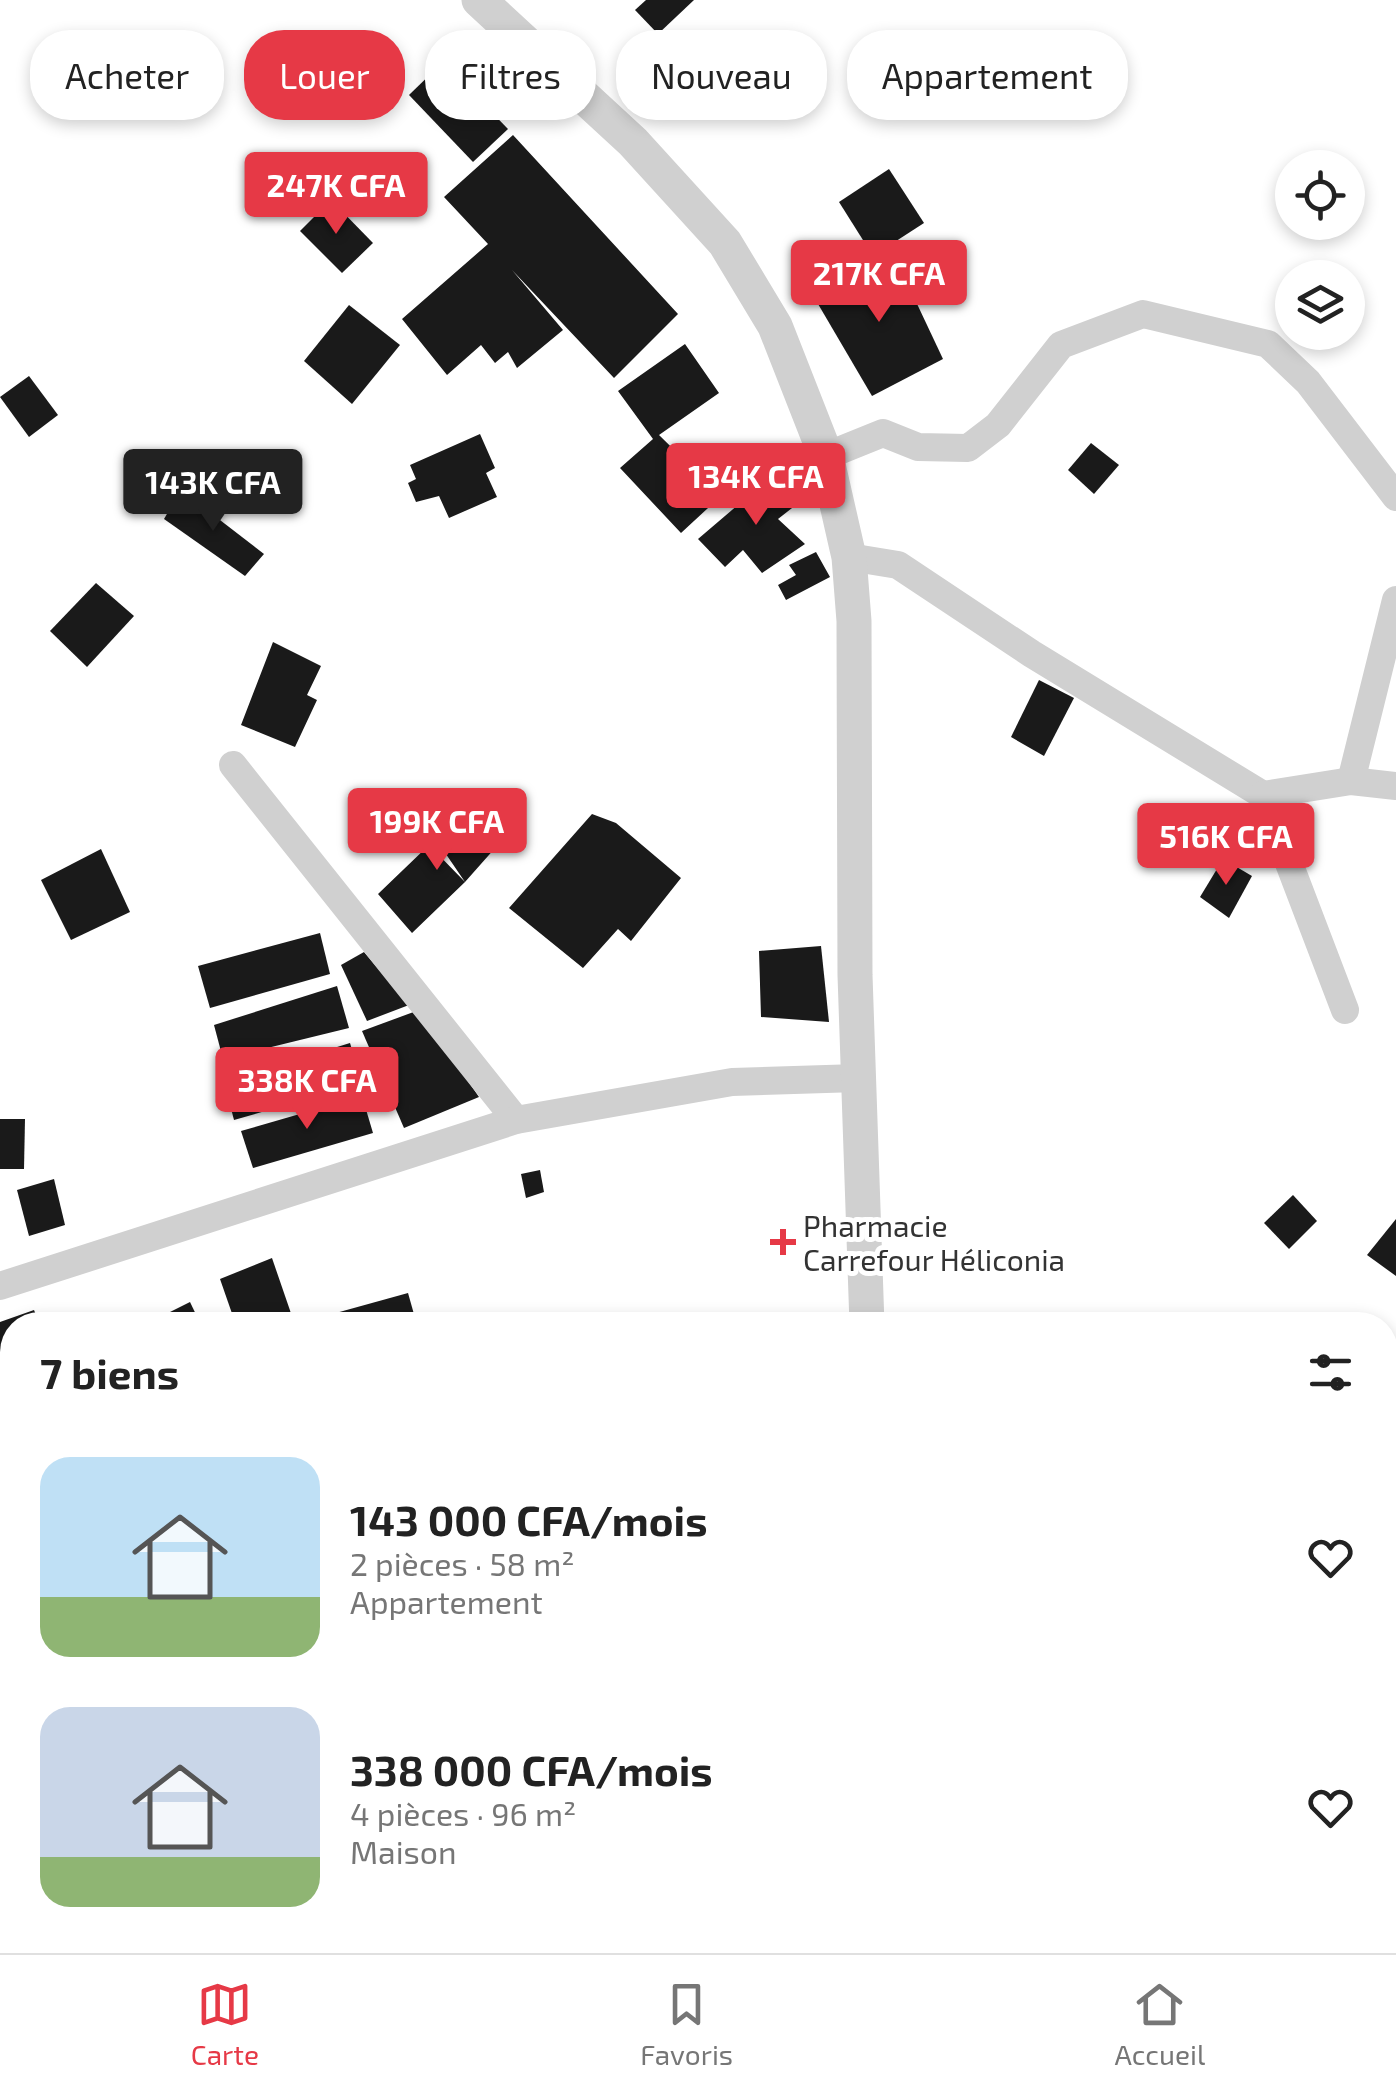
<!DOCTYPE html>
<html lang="fr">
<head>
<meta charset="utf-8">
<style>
  body { margin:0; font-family:"Exo 2",sans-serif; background:#f6f6f6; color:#222; height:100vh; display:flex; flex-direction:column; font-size:38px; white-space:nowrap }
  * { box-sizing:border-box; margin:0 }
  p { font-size:32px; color:#767676 }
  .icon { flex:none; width:55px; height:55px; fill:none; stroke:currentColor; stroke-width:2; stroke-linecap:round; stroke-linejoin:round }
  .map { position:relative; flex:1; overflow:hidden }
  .sheet { position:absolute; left:0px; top:1312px; width:1398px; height:642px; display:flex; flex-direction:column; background:#fff; border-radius:40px 40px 0 0; box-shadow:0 5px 15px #0003 }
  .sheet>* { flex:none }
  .banner { position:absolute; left:30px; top:30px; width:1338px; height:90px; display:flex; gap:20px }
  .fabs { position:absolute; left:1275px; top:150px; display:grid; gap:20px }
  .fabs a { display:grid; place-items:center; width:90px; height:90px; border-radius:50%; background:#fff; box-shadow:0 5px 15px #0003; font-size:50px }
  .price { position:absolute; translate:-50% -85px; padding:0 22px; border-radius:10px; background:#e63946; color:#fff; font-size:32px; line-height:65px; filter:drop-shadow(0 2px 5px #0008) }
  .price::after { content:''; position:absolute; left:50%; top:60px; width:30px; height:22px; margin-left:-15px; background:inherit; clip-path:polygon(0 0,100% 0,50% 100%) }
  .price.active { background:#222; color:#fff }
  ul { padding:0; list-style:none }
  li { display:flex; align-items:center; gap:30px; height:250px; padding:0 40px }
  li span { display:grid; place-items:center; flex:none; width:280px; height:200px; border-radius:30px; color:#555 }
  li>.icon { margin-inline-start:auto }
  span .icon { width:120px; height:120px; fill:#fffc; stroke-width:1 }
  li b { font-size:42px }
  h2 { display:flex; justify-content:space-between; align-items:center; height:120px; padding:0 40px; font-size:42px }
  .pill { padding:0 35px; border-radius:40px; background:#fff; box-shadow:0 5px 15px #0003; font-size:35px; line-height:90px }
  .pill.active { background:#e63946; color:#fff }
  .menu { display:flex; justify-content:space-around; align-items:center; height:140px; border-top:2px solid #e0e0e0; background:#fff; font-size:28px; color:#767676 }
  .menu a { display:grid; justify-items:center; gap:5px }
  .menu .active { color:#e63946 }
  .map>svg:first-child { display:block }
</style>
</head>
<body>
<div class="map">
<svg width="1396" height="1953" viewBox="0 0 1396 1953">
  <rect width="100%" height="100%" fill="#fff"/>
  <g fill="#1a1a1a">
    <polygon points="646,0 694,0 658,34 635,10"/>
    <polygon points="443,62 508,129 473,162 409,95"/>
    <polygon points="513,135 678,314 614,378 512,270 563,330 517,368 508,352 495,363 481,345 447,375 402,319 488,244 444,197"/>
    <polygon points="889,169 924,223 873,256 839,202"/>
    <polygon points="331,200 373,243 342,273 300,231"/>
    <polygon points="894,255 943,359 872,396 811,292"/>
    <polygon points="349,305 400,345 352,404 304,361"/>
    <polygon points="685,344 719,393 659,435 721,496 681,533 620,468 653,439 618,391"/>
    <polygon points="29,376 58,415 29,437 0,397"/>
    <polygon points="480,434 495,468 486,473 497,497 449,518 439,496 416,502 408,483 416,479 410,465"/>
    <polygon points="1091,443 1119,465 1094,494 1068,470"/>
    <polygon points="773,475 801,501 778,519 805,544 762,573 743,550 725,567 698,539"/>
    <polygon points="181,490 264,554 245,576 164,519"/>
    <polygon points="816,552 830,577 786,600 778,585 796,575 789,565"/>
    <polygon points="96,583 134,616 87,667 50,631"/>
    <polygon points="273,642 321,666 307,695 317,700 295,747 241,725"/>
    <polygon points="1039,680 1074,698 1044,756 1011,737"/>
    <polygon points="461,812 496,847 465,882 412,933 378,894 429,845 465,882 435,838"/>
    <polygon points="592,814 616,823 681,878 631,941 618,929 583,968 509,908"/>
    <polygon points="101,849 130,912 71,940 41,880"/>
    <polygon points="1223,859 1252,876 1229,918 1200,897"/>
    <polygon points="320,933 330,974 210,1008 198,966"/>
    <polygon points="821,946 829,1022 761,1017 759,951"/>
    <polygon points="364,952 409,1005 367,1021 341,965"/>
    <polygon points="337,986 349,1028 223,1059 214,1025"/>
    <polygon points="419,1010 479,1097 404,1128 362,1031"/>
    <polygon points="350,1043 362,1083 234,1120 224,1082"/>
    <polygon points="362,1096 373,1133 253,1168 241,1131"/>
    <polygon points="0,1119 25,1119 24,1169 0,1169"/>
    <polygon points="540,1170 544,1192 526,1198 521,1174"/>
    <polygon points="54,1179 65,1225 29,1236 17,1190"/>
    <polygon points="1293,1195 1317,1221 1289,1249 1264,1223"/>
    <polygon points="1396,1219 1396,1276 1367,1255"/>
    <polygon points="272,1258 295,1325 236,1325 220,1279"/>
    <polygon points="408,1293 417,1325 328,1325 325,1316"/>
    <polygon points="190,1302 201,1325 144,1325"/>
    <polygon points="34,1310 40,1325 12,1325 12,1379 5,1360 0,1361 0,1322"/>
    <polygon points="4,1389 12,1418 12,1464 0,1468 0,1390"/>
    <polygon points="1396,1487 1396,1581 1385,1584 1385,1490"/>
  </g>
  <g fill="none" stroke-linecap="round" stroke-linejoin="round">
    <g stroke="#d0d0d0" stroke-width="28">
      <polyline points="826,456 883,433 918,447 968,448 998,425 1061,345 1143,314 1268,344 1308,382 1396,497"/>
      <polyline points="849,557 898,565 1032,654 1263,795 1345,1010"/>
      <polyline points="233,765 516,1120"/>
      <polyline points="1351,781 1396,600"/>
      <polyline points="1263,795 1351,781 1396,786"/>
      <polyline points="0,1286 516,1120 732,1082 858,1078"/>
      <polyline points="0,1638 12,1635"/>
      <polyline points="1385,1780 1396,1776"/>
      <polyline points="1385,1910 1396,1909"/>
      <polyline points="1156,1953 1177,1942"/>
    </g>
    <g stroke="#d0d0d0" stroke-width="35">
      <polyline points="479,0 633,142 725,243 775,326 826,456 849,557 854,621 855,975 867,1325"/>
      <polyline points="1118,1942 1118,1953"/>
      <polyline points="889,1953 899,1942"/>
      <polyline points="924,1953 925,1942"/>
    </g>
  </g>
  <path fill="#e63946" stroke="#fff" stroke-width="4" d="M778 1227h10v10h10v10h-10v10h-10v-10h-10v-10h10z"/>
  <g text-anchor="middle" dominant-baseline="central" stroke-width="10" stroke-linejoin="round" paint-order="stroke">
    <g font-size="30" fill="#333" stroke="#fff" text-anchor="start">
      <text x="803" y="1225">Pharmacie<tspan x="803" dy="34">Carrefour Héliconia</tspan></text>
    </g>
  </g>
</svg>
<div class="fabs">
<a><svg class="icon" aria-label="locate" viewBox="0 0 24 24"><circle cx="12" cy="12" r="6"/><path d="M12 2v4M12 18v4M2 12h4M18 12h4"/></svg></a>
<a><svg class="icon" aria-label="layers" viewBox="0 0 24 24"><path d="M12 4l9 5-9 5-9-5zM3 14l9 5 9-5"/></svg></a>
</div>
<b class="price" style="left:336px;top:237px">247K CFA</b>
<b class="price" style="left:879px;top:325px">217K CFA</b>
<b class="price" style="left:756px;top:528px">134K CFA</b>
<b class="price active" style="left:213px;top:534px">143K CFA</b>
<b class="price" style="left:437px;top:873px">199K CFA</b>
<b class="price" style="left:1226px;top:888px">516K CFA</b>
<b class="price" style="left:307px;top:1132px">338K CFA</b>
<div class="banner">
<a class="pill">Acheter</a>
<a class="pill active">Louer</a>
<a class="pill">Filtres</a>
<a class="pill">Nouveau</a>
<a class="pill">Appartement</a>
</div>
<section class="sheet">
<h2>7 biens<svg class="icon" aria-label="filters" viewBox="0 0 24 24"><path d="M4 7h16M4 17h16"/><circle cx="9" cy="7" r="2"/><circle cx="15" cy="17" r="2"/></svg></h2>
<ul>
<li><span style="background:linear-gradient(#bfe0f5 70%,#8fb573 0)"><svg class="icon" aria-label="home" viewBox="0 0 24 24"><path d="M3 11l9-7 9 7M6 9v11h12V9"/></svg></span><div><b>143 000 CFA/mois</b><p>2 pièces · 58 m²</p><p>Appartement</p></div><svg class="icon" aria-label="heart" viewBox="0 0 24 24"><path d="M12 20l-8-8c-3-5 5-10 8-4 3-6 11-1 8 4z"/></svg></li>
<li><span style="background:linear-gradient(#c9d6e8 75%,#8fb573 0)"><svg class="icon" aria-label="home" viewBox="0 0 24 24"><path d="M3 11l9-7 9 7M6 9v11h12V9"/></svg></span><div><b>338 000 CFA/mois</b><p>4 pièces · 96 m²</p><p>Maison</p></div><svg class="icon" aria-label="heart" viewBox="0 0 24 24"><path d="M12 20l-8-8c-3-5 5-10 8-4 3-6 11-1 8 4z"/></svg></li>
</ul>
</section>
</div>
<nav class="menu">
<a class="active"><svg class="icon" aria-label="map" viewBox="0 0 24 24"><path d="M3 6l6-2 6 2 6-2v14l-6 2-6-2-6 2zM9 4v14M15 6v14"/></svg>Carte</a>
<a><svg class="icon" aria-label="saved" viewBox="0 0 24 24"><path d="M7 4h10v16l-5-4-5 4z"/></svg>Favoris</a>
<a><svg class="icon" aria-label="home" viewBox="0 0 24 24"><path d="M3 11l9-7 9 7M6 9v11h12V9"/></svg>Accueil</a>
</nav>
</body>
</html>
